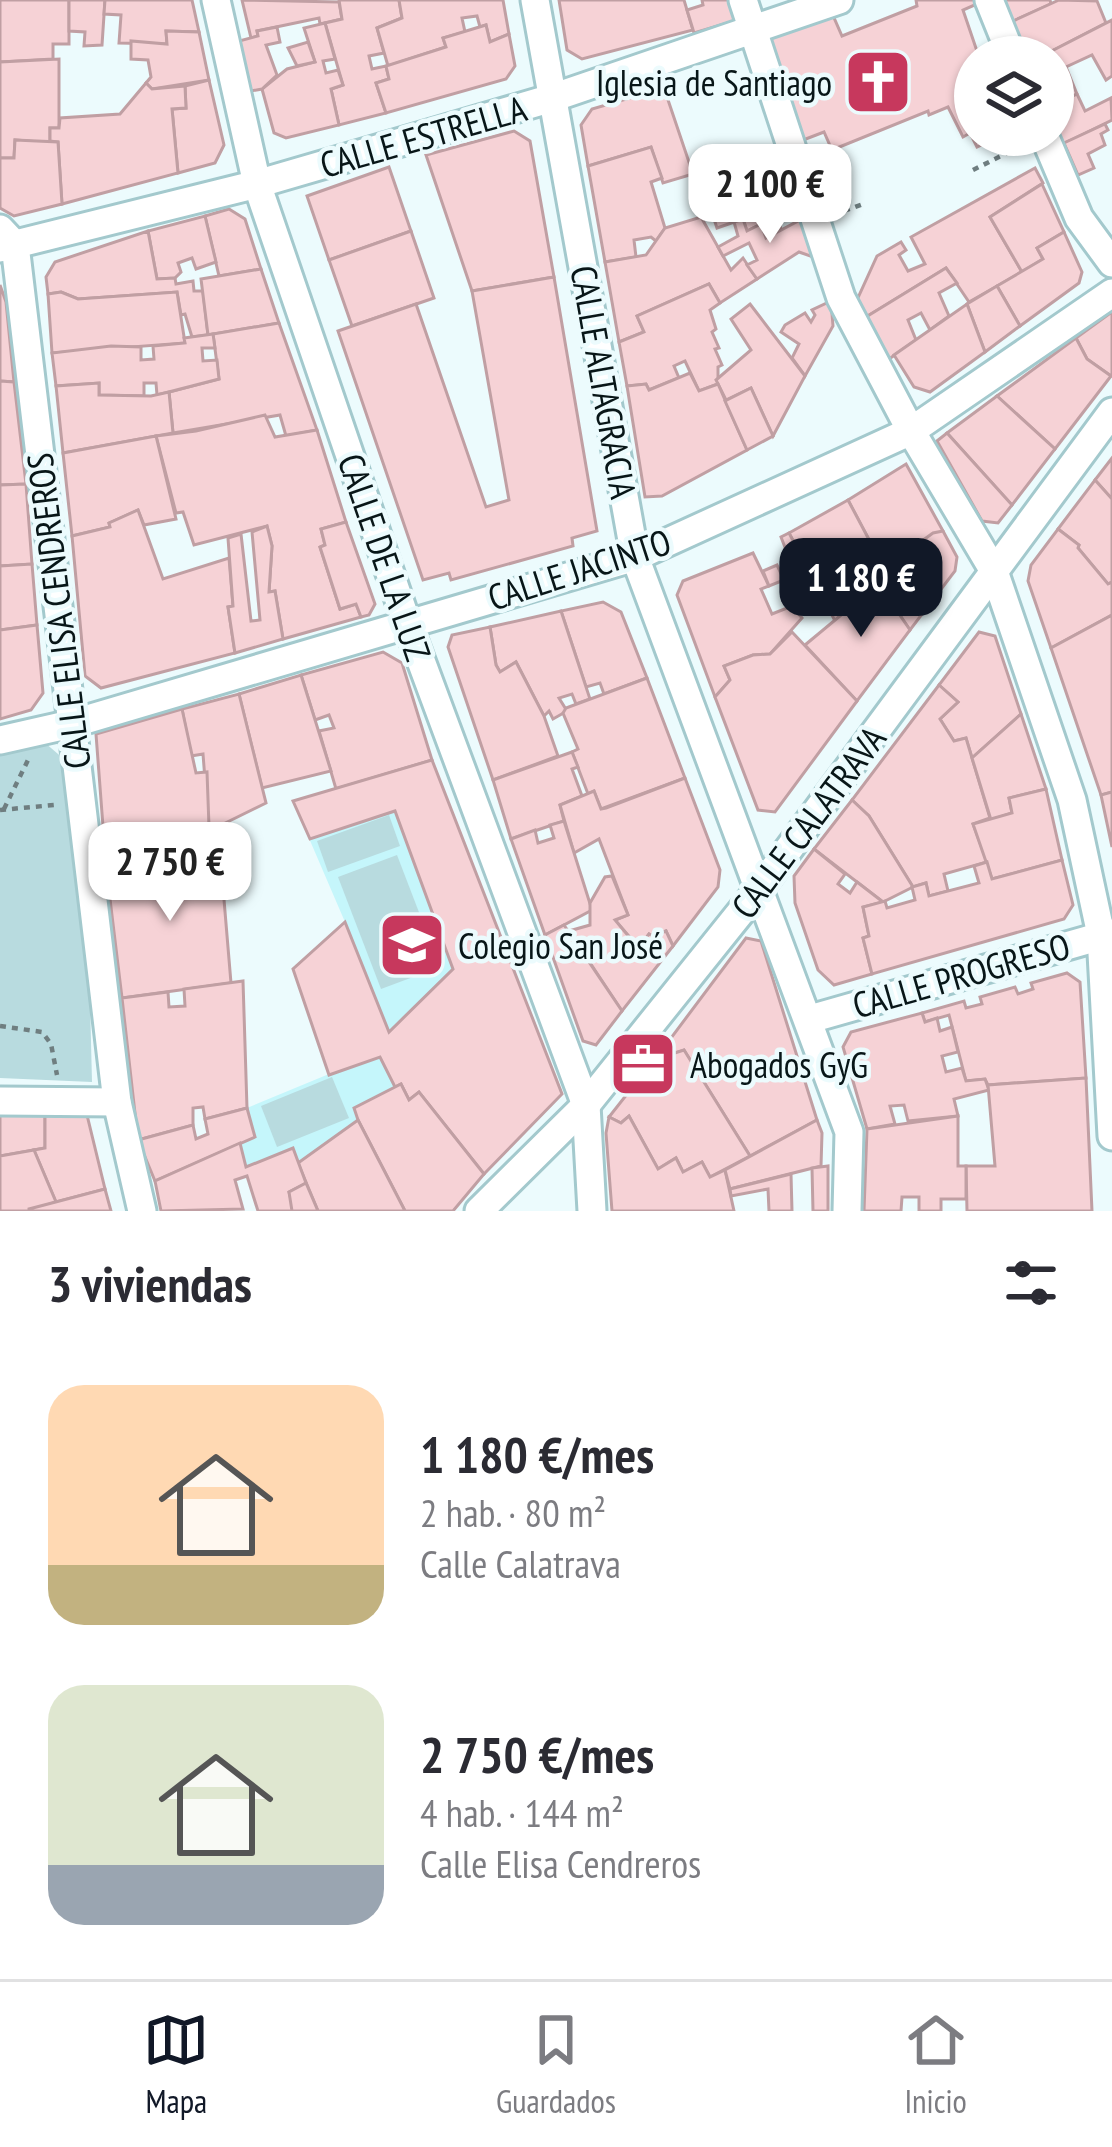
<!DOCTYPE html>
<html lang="es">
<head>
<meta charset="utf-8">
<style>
  body { margin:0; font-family:"PT Sans Narrow",sans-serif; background:#f7f7f7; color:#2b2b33; height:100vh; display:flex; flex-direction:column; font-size:45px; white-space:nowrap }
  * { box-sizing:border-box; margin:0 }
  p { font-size:39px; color:#7c7c81 }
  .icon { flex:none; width:66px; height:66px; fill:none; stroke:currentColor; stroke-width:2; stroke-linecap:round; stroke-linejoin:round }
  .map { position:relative; height:1211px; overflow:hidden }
  .details { display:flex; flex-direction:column; background:#fff; flex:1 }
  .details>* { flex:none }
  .fabs { position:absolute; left:954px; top:36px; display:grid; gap:24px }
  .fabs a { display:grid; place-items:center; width:120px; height:120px; border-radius:50%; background:#fff; box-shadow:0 3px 9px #0004; font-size:60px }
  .price { position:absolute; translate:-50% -102px; padding:0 27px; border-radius:24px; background:#fff; color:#222; font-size:39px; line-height:78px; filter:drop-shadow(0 3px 6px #0008) }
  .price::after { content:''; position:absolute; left:50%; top:72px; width:36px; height:27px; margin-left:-18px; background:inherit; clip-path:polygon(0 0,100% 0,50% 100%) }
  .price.active { background:#111827; color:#fff }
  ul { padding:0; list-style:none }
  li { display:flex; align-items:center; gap:36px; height:300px; padding:0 48px }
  li span { display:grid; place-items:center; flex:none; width:336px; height:240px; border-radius:36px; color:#555 }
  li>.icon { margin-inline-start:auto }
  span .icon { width:144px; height:144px; fill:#fffc; stroke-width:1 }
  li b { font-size:51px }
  h2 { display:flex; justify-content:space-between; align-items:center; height:144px; padding:0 48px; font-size:51px }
  .menu { display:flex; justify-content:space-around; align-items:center; height:168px; border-top:3px solid #e1e1e2; background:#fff; font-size:33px; color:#7c7c81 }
  .menu a { display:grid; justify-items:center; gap:6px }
  .menu .active { color:#111827 }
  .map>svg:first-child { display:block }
</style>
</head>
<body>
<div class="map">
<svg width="1112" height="1211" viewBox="0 0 1112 1211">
  <rect width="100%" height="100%" fill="#ecfbfd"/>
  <polygon fill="#c5f6fb" points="432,760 562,1094 484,1174 419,1092 358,1120 298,1163 292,1148 246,1167 240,1143 247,1108 329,1074 293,969 345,922 293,801"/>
  <g fill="#b8dbdf">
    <polygon points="44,742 65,760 90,1001 92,1082 0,1078 0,750"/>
    <polygon points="389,815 400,846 328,872 317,841"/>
    <polygon points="397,855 440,967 381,989 338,877"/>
    <polygon points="332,1077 349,1118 277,1147 261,1106"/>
  </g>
  <g fill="#f6d2d6" stroke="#c09fa3" stroke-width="3">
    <polygon points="0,0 69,0 69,44 53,44 53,59 0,62"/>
    <polygon points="69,0 105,0 102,45 84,46 85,32 69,31"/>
    <polygon points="105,0 192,0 199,32 166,31 167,44 119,43 121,15 104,14"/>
    <polygon points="242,0 339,2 342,19 320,24 319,18 257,31 258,36 251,38"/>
    <polygon points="339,0 399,0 402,18 377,28 384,53 369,56 372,69 386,66 389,79 376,83 386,113 339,125 331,89 343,85 325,23 342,19"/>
    <polygon points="399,0 503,0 509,34 490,42 486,25 480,27 477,16 462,18 465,32 443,38 446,47 388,66 377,28 402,18"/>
    <polygon points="559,0 684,0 693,30 582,59 567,50"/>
    <polygon points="702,0 735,0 741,19 694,33 687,10 703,5"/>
    <polygon points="916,0 975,0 977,4 963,10 979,57 975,57 975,135 1003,135 977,147 970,133 963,137 948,107 929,115 928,111 832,150 824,132 798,142 765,35 831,11 842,36 917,6"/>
    <polygon points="1002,0 1050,0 1051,4 1011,22"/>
    <polygon points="1059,0 1097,1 1106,23 1040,57 1024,57 1011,22"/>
    <polygon points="1112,20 1112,76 1106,80 1092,55 1066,67 1077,94 1053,106 1053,57 1040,57"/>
    <polygon points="325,23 335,59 323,61 326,73 338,70 343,85 331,89 339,125 286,138 274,133 262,89 287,69 315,62 304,28"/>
    <polygon points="486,25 490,42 509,34 515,66 506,79 386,113 376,83 389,79 386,66 446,47 443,38"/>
    <polygon points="277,27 280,42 266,45 277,75 262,89 251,91 239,41 258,36 257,31"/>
    <polygon points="166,31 199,32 209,80 152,89 146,83 151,77 148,60 131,59 131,41 167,44"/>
    <polygon points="308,42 315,62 297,66 288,48"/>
    <polygon points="59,59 59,128 50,128 50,143 15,140 14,158 0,158 0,62"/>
    <polygon points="209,80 224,145 215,163 178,173 172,109 186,108 185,86"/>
    <polygon points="146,83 152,89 185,86 186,108 172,109 178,173 62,204 58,142 50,141 50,128 59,128 60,118 120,114"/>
    <polygon points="664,88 693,174 663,183 651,147 588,166 581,125 592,109"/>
    <polygon points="1077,94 1085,111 1111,98 1112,120 1059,146 1053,131 1053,106"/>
    <polygon points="1105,124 1108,130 1101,134 1105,145 1088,154 1094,168 1078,175 1064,143"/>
    <polygon points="514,131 530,141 554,277 472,291 426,155"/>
    <polygon points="15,140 58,142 62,204 14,216 0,208 0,158 14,158"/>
    <polygon points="651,147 662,178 651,182 665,228 656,241 651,237 634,240 636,257 605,262 588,166"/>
    <polygon points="755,148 781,229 766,238 761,224 747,231 743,219 717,228 712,213 701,217 692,168"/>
    <polygon points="389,167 411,231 329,260 307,196"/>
    <polygon points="1035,168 1043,183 990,217 1022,272 969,302 946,268 866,317 857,300 877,256 901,242 906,250 899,255 908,271 925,264 911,237"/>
    <polygon points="1042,184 1064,232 1037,248 1043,259 1022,272 990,217"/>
    <polygon points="229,209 245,219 261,269 219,276 205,216"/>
    <polygon points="205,216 216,262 196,269 192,258 178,263 181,272 175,278 157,279 148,231"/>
    <polygon points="701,217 731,270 743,258 757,279 720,303 709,284 637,316 644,332 619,342 605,262 646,255 665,228"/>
    <polygon points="743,219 747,231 761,224 766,238 802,219 816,258 799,252 757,279 747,265 757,260 749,243 723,256 718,247 738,236 734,222"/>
    <polygon points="148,231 157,279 175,278 176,284 193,281 194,291 203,291 208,335 192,337 185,314 181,315 177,292 78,299 61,292 48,294 46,277 55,262"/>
    <polygon points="411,231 434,298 352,326 329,260"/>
    <polygon points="1064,232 1082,272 1079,283 1020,326 997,286 1043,259 1037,248"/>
    <polygon points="946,268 957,283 939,293 949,316 930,330 921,313 908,320 916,340 889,359 866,317"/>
    <polygon points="261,269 279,323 208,335 201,279"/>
    <polygon points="554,277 597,531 572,538 573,546 451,580 449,573 423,580 338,331 416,304 486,507 509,500 472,291"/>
    <polygon points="709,284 720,303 710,310 716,329 712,332 719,348 715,349 722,365 718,367 718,384 699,391 685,361 674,366 679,378 649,390 646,384 627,386 619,342 644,332 637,316"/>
    <polygon points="0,285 6,302 14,382 0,381"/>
    <polygon points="997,286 1020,326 985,352 967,304"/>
    <polygon points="61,292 78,299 177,292 185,343 52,353 48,294"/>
    <polygon points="831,301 833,326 805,376 792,358 799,344 781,332 785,325 805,313 811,322 815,315 812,310"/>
    <polygon points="750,304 805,376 773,436 751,388 726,400 716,380 751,350 731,319"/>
    <polygon points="967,304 985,352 930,392 914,387 894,355"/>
    <polygon points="1112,312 1112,375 1111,376 1087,359 1076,338"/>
    <polygon points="279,323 317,430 286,436 280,415 173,433 169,392 219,379 213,334"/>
    <polygon points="213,334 215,348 202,348 203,361 217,360 219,379 157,395 156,383 144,383 144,396 99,395 99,383 56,386 52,353 111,346 141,347 141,360 154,359 153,346 185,343 184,338"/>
    <polygon points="1076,338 1087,359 1111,376 1055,449 997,396"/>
    <polygon points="690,373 699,391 718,384 747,450 662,496 645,497 627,386 646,384 649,390"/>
    <polygon points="0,381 14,382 26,484 0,485"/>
    <polygon points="99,383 99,395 151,396 169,392 173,433 63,453 56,386"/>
    <polygon points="751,388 773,436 747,450 725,401"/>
    <polygon points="997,396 1055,449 1012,505 947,433"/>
    <polygon points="265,415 275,437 317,430 346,522 321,529 325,545 320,547 340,609 356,604 361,617 283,639 275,591 269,592 272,546 267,526 194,545 183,512 176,513 156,436 196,431"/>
    <polygon points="947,433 1012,505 998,523 982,521 937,441"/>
    <polygon points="156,436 176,519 144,525 138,510 109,523 110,527 72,536 63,453"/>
    <polygon points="1112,458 1112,499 1095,480"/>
    <polygon points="906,464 943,531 884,568 848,500"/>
    <polygon points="1095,480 1112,499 1112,582 1108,584 1078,548 1079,545 1058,529"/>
    <polygon points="26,484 32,564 0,566 0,485"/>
    <polygon points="848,500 884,568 863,583 869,592 835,621 789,533"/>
    <polygon points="138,510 163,579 229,558 233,606 228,607 235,653 101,688 85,676 72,536 110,527 109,523"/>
    <polygon points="346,522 375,604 369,615 361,617 356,604 340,609 320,547 325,545 321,529"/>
    <polygon points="267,526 272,546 269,592 275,591 283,639 235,653 228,607 233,606 228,538 241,534 251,621 260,620 252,532"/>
    <polygon points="1058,529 1079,545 1078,548 1108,584 1112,582 1112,615 1051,648 1028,581 1031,565"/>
    <polygon points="943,531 957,557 955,571 910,630 873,576 933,533"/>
    <polygon points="789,533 798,550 788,555 781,537"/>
    <polygon points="753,553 769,586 761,589 772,614 792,606 802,618 770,654 753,655 724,666 730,680 715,697 677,595 683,581"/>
    <polygon points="32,564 37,625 0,630 0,566"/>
    <polygon points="777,565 784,580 769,586 763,571"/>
    <polygon points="873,576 910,630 857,701 805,645 869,592 863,583"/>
    <polygon points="603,602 621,612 647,678 604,694 600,683 586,687 561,611"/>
    <polygon points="561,611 590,699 576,704 572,694 559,698 567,711 553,719 549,711 544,716 516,662 500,672 496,665 490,627"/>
    <polygon points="1112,615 1112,792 1101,795 1051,648"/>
    <polygon points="37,625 43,693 31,710 0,719 0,630"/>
    <polygon points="490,627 496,665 500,672 516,662 544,716 558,756 493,780 448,647 452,635"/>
    <polygon points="792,632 857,701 775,812 758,810 715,697 730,680 724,666 753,655 770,654"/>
    <polygon points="979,632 995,636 1021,714 972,758 966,738 954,741 940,719 958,702 939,685"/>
    <polygon points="383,652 402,663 432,760 336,789 319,731 334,728 329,715 315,720 301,675"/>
    <polygon points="301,675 331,771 262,788 239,694"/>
    <polygon points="647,678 685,778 601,809 594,791 588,794 572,752 578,749 563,713 566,708"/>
    <polygon points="939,685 958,702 940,719 954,741 966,738 990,818 973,824 987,862 944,874 948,891 929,896 926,883 913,887 869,816 852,800"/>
    <polygon points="239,694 266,803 209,831 203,754 191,756 182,709"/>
    <polygon points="182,709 196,773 207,772 210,854 164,859 162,845 149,846 150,861 106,866 96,734"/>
    <polygon points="1021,714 1046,789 1009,798 1012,813 991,820 972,758"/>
    <polygon points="572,752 578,767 572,769 582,796 560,805 564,821 511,839 493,780"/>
    <polygon points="432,760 562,1094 484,1174 419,1092 409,1100 401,1084 395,1087 380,1057 329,1075 293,969 345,922 389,1032 453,969 395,811 310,839 293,801"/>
    <polygon points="685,778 720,870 718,887 673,946 666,931 653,936 649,934 639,948 615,920 628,915 599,839 574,853 560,805 594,791 601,809 606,808"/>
    <polygon points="1046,789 1062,860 992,879 973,824 1012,813 1009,798"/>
    <polygon points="1112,792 1112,847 1101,795"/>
    <polygon points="852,800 869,816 913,887 883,902 814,849"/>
    <polygon points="564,821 592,910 545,935 511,839 535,830 538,843 554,838 550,825"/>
    <polygon points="814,849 845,874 838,884 850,893 857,882 883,902 863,907 869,936 863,938 872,974 834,985 818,970 795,903 794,876"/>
    <polygon points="220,852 231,983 122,998 106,866"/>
    <polygon points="1062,860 1073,905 1064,919 872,974 863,938 869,936 863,907 885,901 887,908 915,900 912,887 926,883 929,896 979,883 974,866 987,862 992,879"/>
    <polygon points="612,876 628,915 615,920 635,944 639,948 649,934 653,936 666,931 673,946 622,1011 569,931 590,925 590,903 605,877"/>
    <polygon points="564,925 622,1011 596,1045 583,1041 545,935"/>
    <polygon points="746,938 761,941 817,1120 750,1156 684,1050 675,1053 668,1042"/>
    <polygon points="1067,973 1080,982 1086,1078 988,1085 985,1079 966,1081 949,1015 925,1022 922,1013 964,1001 966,1008 982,1004 980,997 1015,987 1018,994 1033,989 1031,983"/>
    <polygon points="243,981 247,1108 205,1119 203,1107 193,1108 193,1125 138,1140 122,998 168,992 169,1007 185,1006 184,989"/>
    <polygon points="922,1013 925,1022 937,1018 940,1031 952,1027 958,1052 942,1056 946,1072 962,1068 966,1081 985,1079 989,1090 954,1099 958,1116 908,1121 904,1105 890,1106 895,1124 867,1129 843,1047 851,1032"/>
    <polygon points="668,1042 675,1053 684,1050 750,1156 710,1177 702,1162 683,1172 676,1158 658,1169 629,1116 621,1123 609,1117"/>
    <polygon points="1086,1078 1092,1211 967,1211 966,1166 995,1166 988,1085"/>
    <polygon points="401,1084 409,1100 419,1092 484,1174 453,1211 405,1211 358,1120 354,1108"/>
    <polygon points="247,1108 255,1137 155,1181 138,1140 193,1125 196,1139 208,1134 205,1119"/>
    <polygon points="0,1111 45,1111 45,1148 0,1156"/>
    <polygon points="45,1111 86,1111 105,1189 56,1202 34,1150 45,1148"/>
    <polygon points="629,1116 658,1169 676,1158 683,1172 702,1162 710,1177 725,1170 734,1211 612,1211 606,1133 609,1117 621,1123"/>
    <polygon points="958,1116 958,1166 966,1166 966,1199 941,1199 941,1211 919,1211 919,1197 902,1197 901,1211 864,1211 867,1129"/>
    <polygon points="358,1120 405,1211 318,1211 298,1163"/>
    <polygon points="817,1120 822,1133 821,1166 730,1189 725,1170"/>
    <polygon points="240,1143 246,1167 293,1148 306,1183 289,1192 294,1211 258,1211 247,1176 235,1180 243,1209 161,1211 155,1181"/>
    <polygon points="34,1150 56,1202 29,1211 0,1211 0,1156"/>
    <polygon points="828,1166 828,1211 813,1211 812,1168"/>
    <polygon points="791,1174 792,1211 769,1211 768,1189 731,1196 730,1189"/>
    <polygon points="306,1183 318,1211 292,1211 289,1192"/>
    <polygon points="105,1189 111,1211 29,1211 29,1209"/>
  </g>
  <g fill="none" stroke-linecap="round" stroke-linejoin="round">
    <defs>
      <g id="minor">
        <polyline points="216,0 257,184 407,623 586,1105 592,1211"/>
        <polyline points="535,0 635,557 849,1132 847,1211"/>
        <polyline points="743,0 841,298 911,431 994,571 1072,800 1101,935 1112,1136"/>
        <polyline points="989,0 1012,57"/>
        <polyline points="1044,135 1079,218 1112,263"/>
        <polyline points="0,229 15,245 117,1102 142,1211"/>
        <polyline points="0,248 257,184 552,98 839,0"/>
        <polyline points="0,740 71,724 635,557 911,431 1112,293"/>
        <polyline points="810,1019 1112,933"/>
        <polyline points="0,1101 117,1102"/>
        <polyline points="479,1211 586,1105 760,888 1112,412"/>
      </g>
    </defs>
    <use href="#minor" stroke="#a3c9cd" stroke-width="33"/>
    <g stroke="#6f7e80" stroke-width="4.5" stroke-dasharray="6 6" stroke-linecap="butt">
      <polyline points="973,170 1021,146"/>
      <polyline points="844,211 863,204"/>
      <polyline points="4,809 28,760"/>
      <polyline points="0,810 54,805"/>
      <polyline points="0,1026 42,1032 51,1044 57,1075"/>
    </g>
    <use href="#minor" stroke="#fff" stroke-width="27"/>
  </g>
  <defs>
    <symbol id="church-square" viewBox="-11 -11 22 22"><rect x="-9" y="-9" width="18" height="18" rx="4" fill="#c7385d" stroke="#ecfbfd"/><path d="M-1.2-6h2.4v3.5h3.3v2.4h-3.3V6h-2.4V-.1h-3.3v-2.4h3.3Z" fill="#fff"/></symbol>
    <symbol id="school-square" viewBox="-11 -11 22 22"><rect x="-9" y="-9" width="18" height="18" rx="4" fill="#c7385d" stroke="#ecfbfd"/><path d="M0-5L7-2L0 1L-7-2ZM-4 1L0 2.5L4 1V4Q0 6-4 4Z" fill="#fff"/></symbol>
    <symbol id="office-square" viewBox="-11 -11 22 22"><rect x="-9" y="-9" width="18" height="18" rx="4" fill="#c7385d" stroke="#ecfbfd"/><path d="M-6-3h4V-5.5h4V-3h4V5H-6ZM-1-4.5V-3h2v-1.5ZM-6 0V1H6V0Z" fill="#fff"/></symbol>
  </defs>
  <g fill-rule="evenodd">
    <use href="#church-square" x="840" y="44" width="76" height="76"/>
    <use href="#school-square" x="374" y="907" width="76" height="76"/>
    <use href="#office-square" x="605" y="1026" width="76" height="76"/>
  </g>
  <g text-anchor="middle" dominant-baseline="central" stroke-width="9" stroke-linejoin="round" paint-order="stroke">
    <g font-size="36" fill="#081618" stroke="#ecfbfd" text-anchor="start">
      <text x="832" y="82" text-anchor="end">Iglesia de Santiago</text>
      <text x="458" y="945">Colegio San José</text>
      <text x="690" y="1064">Abogados GyG</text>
    </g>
    <g font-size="36" fill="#081618" stroke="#ecfbfd">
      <text transform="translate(423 136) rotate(-16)">CALLE ESTRELLA</text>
      <text transform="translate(604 382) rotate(80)">CALLE ALTAGRACIA</text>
      <text transform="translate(385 557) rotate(71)">CALLE DE LA LUZ</text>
      <text transform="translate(579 569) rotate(-18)">CALLE JACINTO</text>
      <text transform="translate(58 611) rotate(-97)">CALLE ELISA CENDREROS</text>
      <text transform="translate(808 822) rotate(-53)">CALLE CALATRAVA</text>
      <text transform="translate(961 975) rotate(-16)">CALLE PROGRESO</text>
    </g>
  </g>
</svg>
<div class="fabs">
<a><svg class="icon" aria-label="layers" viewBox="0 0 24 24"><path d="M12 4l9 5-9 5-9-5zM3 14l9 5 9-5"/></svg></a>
</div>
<b class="price" style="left:770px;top:246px">2 100 €</b>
<b class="price active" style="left:861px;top:640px">1 180 €</b>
<b class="price" style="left:170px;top:924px">2 750 €</b>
</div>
<section class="details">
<h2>3 viviendas<svg class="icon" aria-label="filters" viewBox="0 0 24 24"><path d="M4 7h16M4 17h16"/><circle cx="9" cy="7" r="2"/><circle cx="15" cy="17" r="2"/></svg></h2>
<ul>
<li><span style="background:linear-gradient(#ffd9b3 75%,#c2b280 0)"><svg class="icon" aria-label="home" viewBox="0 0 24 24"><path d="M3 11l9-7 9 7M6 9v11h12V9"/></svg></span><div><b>1 180 €/mes</b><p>2 hab. · 80 m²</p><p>Calle Calatrava</p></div></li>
<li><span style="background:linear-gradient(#dfe7d0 75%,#9aa5b1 0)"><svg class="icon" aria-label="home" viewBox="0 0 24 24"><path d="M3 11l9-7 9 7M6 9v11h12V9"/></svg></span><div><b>2 750 €/mes</b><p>4 hab. · 144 m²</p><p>Calle Elisa Cendreros</p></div></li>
</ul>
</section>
<nav class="menu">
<a class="active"><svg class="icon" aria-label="map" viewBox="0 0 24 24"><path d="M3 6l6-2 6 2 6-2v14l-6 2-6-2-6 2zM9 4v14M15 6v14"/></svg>Mapa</a>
<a><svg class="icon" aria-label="saved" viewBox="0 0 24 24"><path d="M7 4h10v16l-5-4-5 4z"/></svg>Guardados</a>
<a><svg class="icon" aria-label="home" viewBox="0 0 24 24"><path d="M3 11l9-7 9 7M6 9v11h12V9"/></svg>Inicio</a>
</nav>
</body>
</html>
